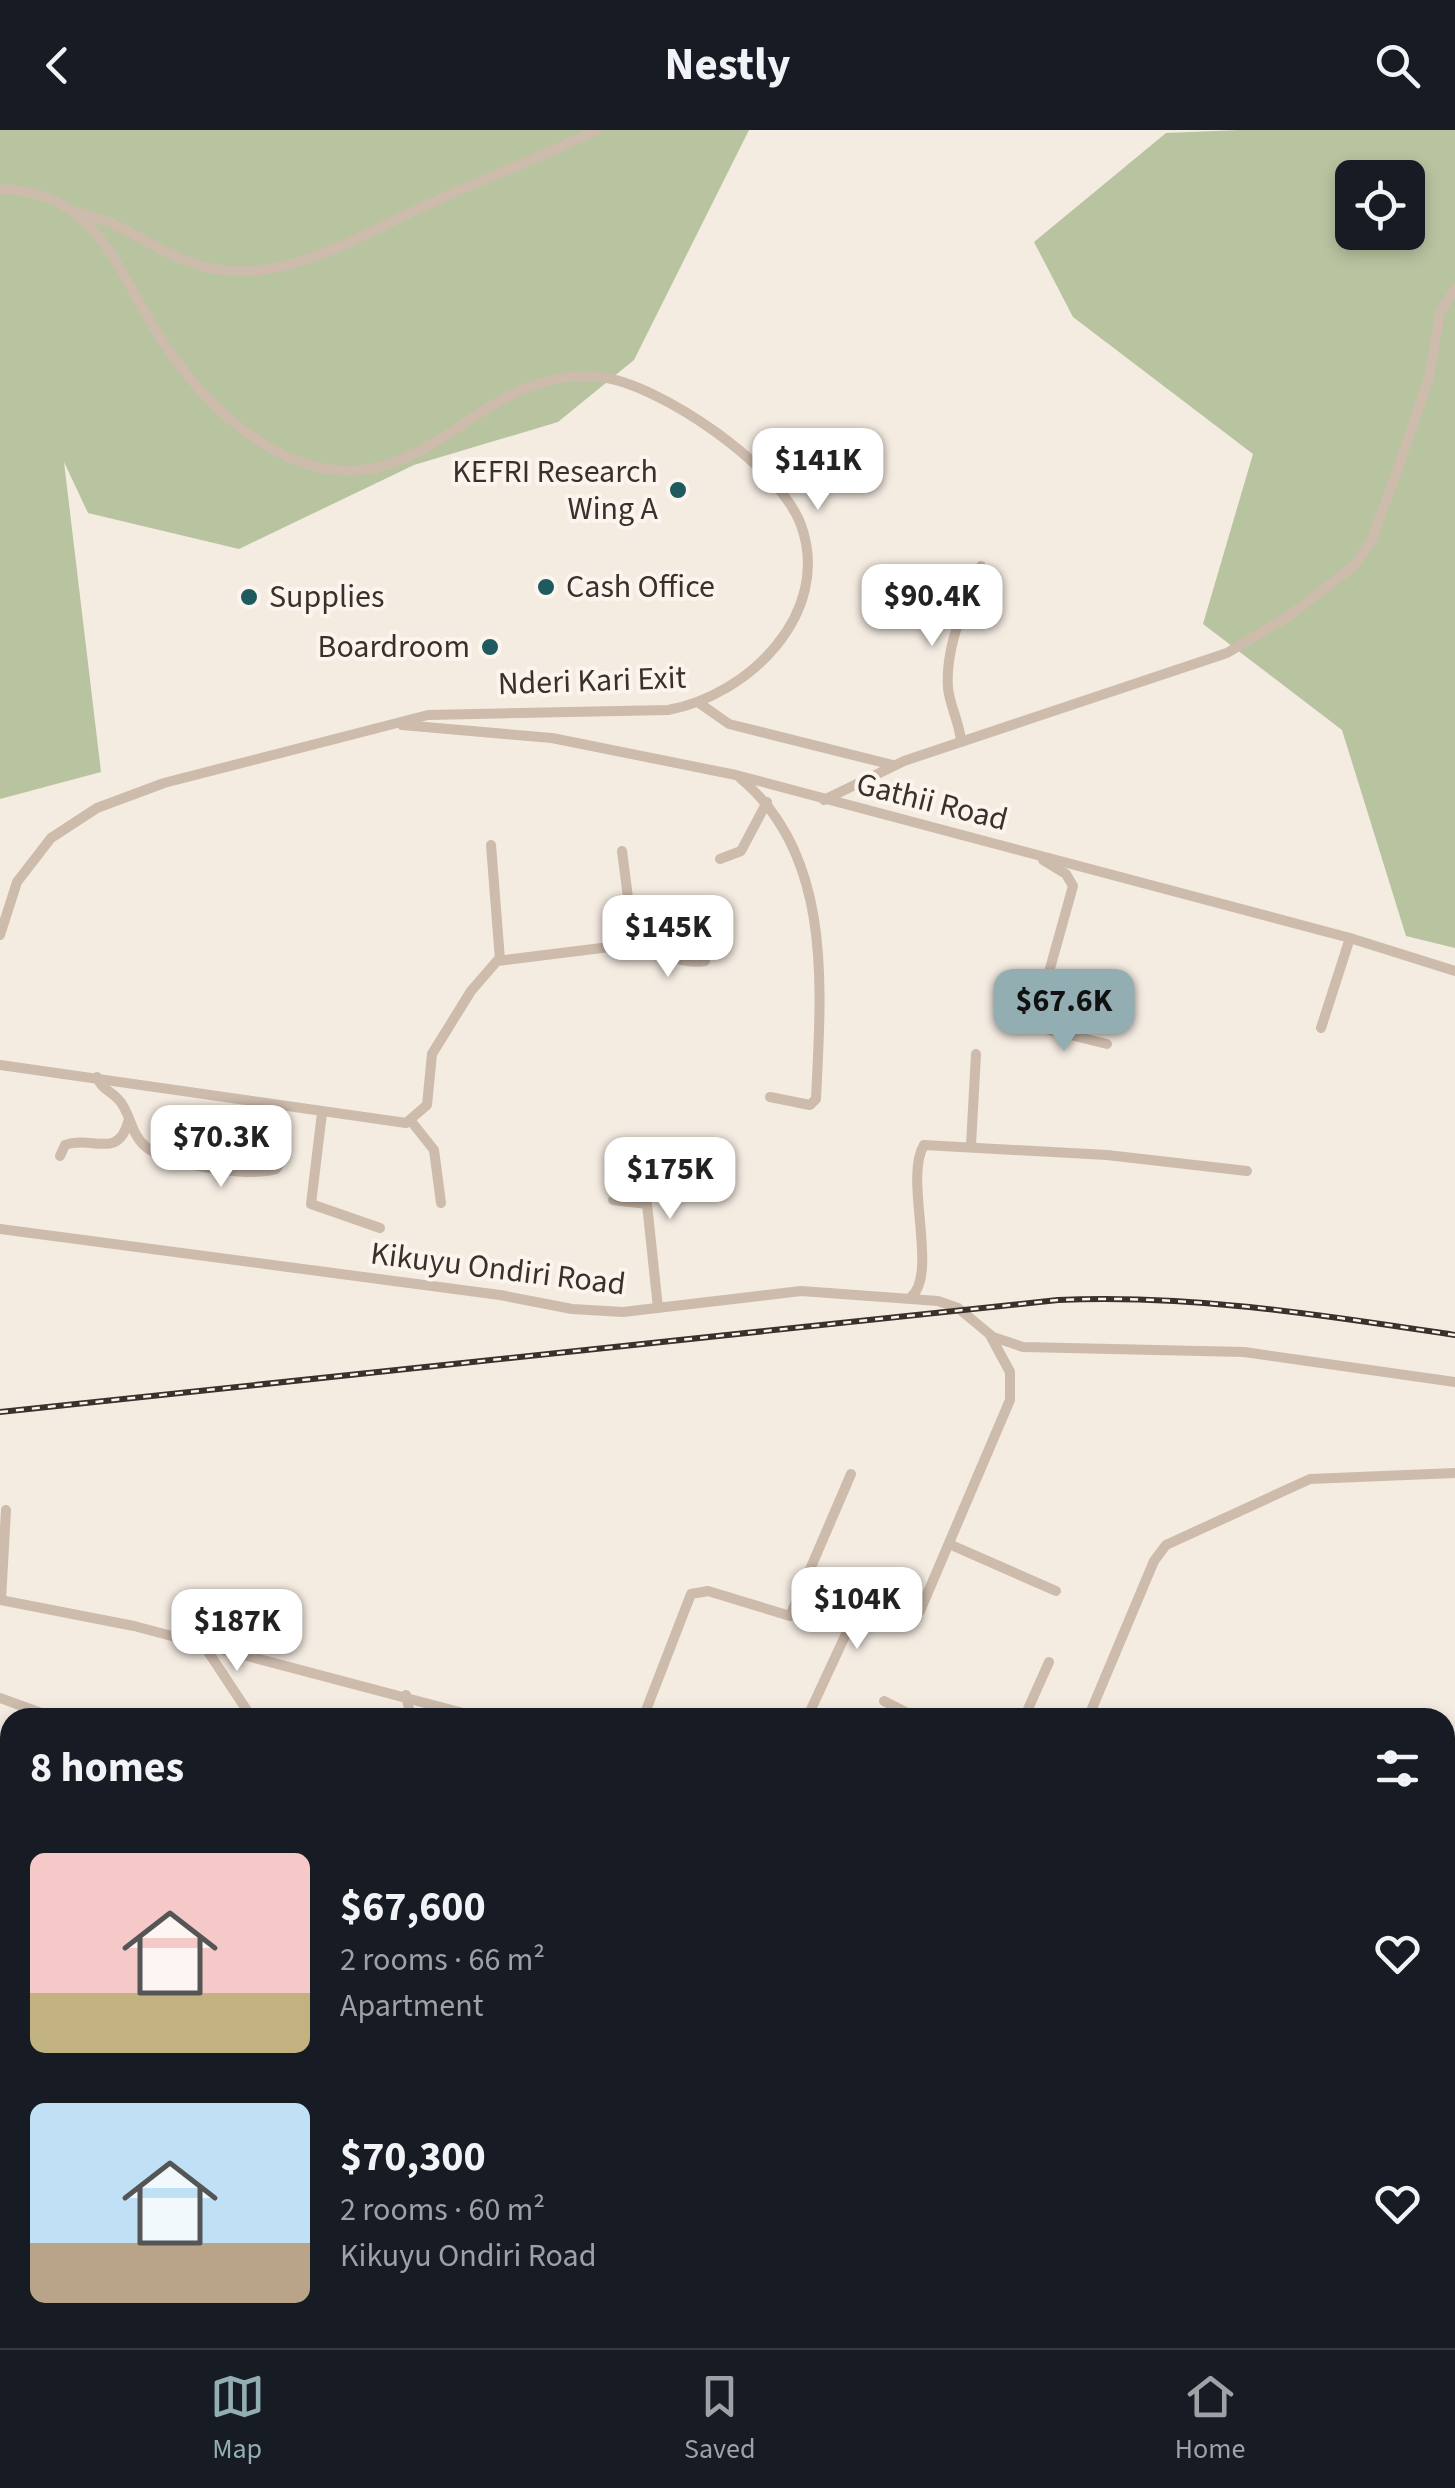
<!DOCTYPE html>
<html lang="en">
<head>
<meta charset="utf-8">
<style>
  body { margin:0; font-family:"Source Sans 3",sans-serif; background:#20242c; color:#f1f3f6; height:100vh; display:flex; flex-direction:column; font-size:38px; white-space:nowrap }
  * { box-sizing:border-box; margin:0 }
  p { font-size:32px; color:#9ea1a6 }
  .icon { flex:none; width:55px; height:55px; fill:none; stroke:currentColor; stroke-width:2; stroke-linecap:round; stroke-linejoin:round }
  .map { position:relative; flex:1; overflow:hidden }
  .sheet { position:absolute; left:0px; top:1578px; width:1455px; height:642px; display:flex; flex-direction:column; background:#171b24; border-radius:30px 30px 0 0; box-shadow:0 5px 15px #0003 }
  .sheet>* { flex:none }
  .tools { position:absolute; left:1335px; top:30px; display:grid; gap:20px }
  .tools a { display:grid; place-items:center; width:90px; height:90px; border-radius:15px; background:#171b24; box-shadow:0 5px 15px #0003; font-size:50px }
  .price { position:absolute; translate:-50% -85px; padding:0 22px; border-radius:20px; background:#fff; color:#222; font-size:32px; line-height:65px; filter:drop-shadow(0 2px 5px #0008) }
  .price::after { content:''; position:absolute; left:50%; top:60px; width:30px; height:22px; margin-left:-15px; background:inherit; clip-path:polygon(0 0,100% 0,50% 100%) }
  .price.on { background:#92aeb2; color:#111 }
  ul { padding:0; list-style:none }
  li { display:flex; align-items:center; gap:30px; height:250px; padding:0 30px }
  li span { display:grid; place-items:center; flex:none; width:280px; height:200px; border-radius:15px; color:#555 }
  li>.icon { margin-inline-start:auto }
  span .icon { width:120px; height:120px; fill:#fffc; stroke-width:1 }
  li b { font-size:42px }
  h2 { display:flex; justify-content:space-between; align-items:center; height:120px; padding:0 30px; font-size:42px }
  header { display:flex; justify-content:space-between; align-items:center; height:130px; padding:0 30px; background:#171b24; font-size:45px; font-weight:700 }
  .tab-bar { display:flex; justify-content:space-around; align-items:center; height:140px; border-top:2px solid #363941; background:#171b24; font-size:28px; color:#9ea1a6 }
  .tab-bar a { display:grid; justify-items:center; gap:5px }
  .tab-bar .on { color:#92aeb2 }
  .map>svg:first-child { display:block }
</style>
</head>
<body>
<header><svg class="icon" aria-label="back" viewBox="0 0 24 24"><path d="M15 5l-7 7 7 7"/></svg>Nestly<svg class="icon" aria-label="search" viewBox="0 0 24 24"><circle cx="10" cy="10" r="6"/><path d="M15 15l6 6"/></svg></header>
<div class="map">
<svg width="1455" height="2218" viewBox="0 0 1455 2218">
  <rect width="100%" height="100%" fill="#f4ebe1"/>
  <g fill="#b8c4a0" fill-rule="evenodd">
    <polygon points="0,0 749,0 634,230 558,292 414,335 239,419 88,383 64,332 101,642 0,669"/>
    <path d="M 1239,0 L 1455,0 L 1455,818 L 1406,806 L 1342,600 L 1203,494 L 1253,324 L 1073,187 L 1034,112 L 1166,3 ZM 1352,48 L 1408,48 L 1408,102 L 1352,102 Z"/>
  </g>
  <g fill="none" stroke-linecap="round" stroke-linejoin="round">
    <g stroke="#cdbbac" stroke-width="10">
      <path d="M 0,59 C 92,61 113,130 153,196 C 187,252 232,303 293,329 C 424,383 476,233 600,247 C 661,254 780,337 801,395 C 833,483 748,566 668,580 L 428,585 L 164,653 L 97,678 L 51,708 L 17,752 L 0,805"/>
      <path d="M 74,82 C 125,90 162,129 214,139 C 289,153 363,103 429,74 C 484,48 541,28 596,0"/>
      <polyline points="699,573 729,594 893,635"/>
      <polyline points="402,595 552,608 736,645 1350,808 1455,841"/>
      <path d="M 961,612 C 960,593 950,577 948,558 C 945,517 965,473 981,436"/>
      <path d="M 740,648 C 834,726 821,860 816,969 L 810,975 L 770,967"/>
      <polyline points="824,670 904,631 1227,523 1289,486 1355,435 1372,409 1397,341 1429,247 1440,182 1455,159"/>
      <polyline points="491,715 500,830"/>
      <polyline points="622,721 634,814"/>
      <polyline points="720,729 741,721 767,672"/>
      <polyline points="1043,730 1066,744 1073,756 1034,896 1107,914"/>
      <polyline points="1321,898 1350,808"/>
      <path d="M 0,935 L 406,993 L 427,975 L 432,924 L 471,861 L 497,831 L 634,814 C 664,816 672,836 705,831"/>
      <path d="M 97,947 C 102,960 110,960 118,969 C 131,982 130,1004 146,1017 C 168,1035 249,1048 276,1039 L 283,1029 L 281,998"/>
      <polyline points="322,983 311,1074 380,1098"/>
      <polyline points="411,991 434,1020 441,1073"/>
      <polyline points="971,1015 976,924"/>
      <path d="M 60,1026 L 65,1015 C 91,1005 118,1030 128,992"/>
      <polyline points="613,1070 647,1074 658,1178"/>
      <polyline points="0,1099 500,1165 572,1179 623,1182 801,1161 938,1171 958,1178 993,1207 1023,1217 1244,1222 1455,1252"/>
      <path d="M 910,1168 C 940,1145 903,1049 924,1015 L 1107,1025 L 1247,1041"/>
      <polyline points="949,1414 1056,1461"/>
      <polyline points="0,1470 134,1496 482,1588"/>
      <polyline points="1,1470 6,1380"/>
      <polyline points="203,1514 252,1588"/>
      <polyline points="406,1565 411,1588"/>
      <polyline points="0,1568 55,1588"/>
      <polyline points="884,1571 917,1588"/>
      <polyline points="643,1588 691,1464 708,1461 790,1486 851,1344"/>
      <polyline points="807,1588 864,1465 912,1484 920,1481 1010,1270 1010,1242 990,1205"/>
      <polyline points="1024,1588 1049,1532"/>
      <polyline points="1088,1588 1154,1431 1166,1415 1310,1349 1455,1343"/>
      <polyline points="0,1661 0,1672"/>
      <polyline points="0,1896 10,1899"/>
      <polyline points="1445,2138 1455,2140"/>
      <polyline points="0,2188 10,2187"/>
      <polyline points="257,2210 258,2218"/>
      <polyline points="529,2218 530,2210"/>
      <polyline points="1028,2218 1028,2210"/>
    </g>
    <defs>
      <path id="rail" d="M 0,1282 L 1058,1170 C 1192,1164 1323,1185 1455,1205"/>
    </defs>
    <use href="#rail" stroke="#3b302b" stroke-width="6"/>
    <use href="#rail" stroke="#fbf5ee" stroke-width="2.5" stroke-dasharray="8" stroke-linecap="butt"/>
  </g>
  <g fill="#1f5a5e" stroke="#fbf5ee" stroke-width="4">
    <circle cx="678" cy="360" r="10"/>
    <circle cx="546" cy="457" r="10"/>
    <circle cx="249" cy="467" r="10"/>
    <circle cx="490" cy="517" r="10"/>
  </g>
  <g text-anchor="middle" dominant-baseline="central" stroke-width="8" stroke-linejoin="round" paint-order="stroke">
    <g font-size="32" fill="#3b302b" stroke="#fbf5ee" text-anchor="end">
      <text x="658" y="342">KEFRI Research<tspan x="658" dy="37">Wing A</tspan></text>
      <text x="566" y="457" text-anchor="start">Cash Office</text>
      <text x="269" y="467" text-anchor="start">Supplies</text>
      <text x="470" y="517">Boardroom</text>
    </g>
    <g font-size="32" fill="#3b302b" stroke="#fbf5ee">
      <text transform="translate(592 551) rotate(-2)">Nderi Kari Exit</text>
      <text transform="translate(932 672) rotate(14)">Gathii Road</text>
      <text transform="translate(498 1139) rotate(7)">Kikuyu Ondiri Road</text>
    </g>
  </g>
</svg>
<div class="tools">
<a><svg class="icon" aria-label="locate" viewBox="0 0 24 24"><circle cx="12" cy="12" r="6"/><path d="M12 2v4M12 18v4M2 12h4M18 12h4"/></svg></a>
</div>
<b class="price" style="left:818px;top:383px">$141K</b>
<b class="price" style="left:932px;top:519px">$90.4K</b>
<b class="price" style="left:668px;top:850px">$145K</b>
<b class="price on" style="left:1064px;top:924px">$67.6K</b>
<b class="price" style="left:221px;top:1060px">$70.3K</b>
<b class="price" style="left:670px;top:1092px">$175K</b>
<b class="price" style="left:857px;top:1522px">$104K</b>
<b class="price" style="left:237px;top:1544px">$187K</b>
<section class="sheet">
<h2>8 homes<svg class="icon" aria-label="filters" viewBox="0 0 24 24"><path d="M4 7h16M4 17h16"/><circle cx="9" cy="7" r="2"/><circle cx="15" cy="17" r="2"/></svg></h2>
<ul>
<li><span style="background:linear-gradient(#f6c9c9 70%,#c2b280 0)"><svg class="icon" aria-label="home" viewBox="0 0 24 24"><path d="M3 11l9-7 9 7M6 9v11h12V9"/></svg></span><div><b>$67,600</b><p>2 rooms · 66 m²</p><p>Apartment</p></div><svg class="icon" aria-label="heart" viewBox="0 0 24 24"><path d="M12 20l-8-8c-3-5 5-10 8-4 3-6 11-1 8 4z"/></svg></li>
<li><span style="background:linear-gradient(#bfe0f5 70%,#b9a48a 0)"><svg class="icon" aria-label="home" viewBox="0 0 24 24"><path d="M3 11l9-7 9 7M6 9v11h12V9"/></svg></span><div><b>$70,300</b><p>2 rooms · 60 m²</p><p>Kikuyu Ondiri Road</p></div><svg class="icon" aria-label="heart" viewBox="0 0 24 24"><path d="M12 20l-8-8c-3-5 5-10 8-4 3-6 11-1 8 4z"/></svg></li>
</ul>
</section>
</div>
<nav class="tab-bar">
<a class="on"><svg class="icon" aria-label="map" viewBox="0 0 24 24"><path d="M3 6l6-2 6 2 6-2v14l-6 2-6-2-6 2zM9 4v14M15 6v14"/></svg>Map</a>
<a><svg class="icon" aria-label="saved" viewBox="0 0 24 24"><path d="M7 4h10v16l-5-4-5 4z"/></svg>Saved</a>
<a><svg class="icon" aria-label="home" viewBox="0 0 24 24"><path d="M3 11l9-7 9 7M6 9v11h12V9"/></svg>Home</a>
</nav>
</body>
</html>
